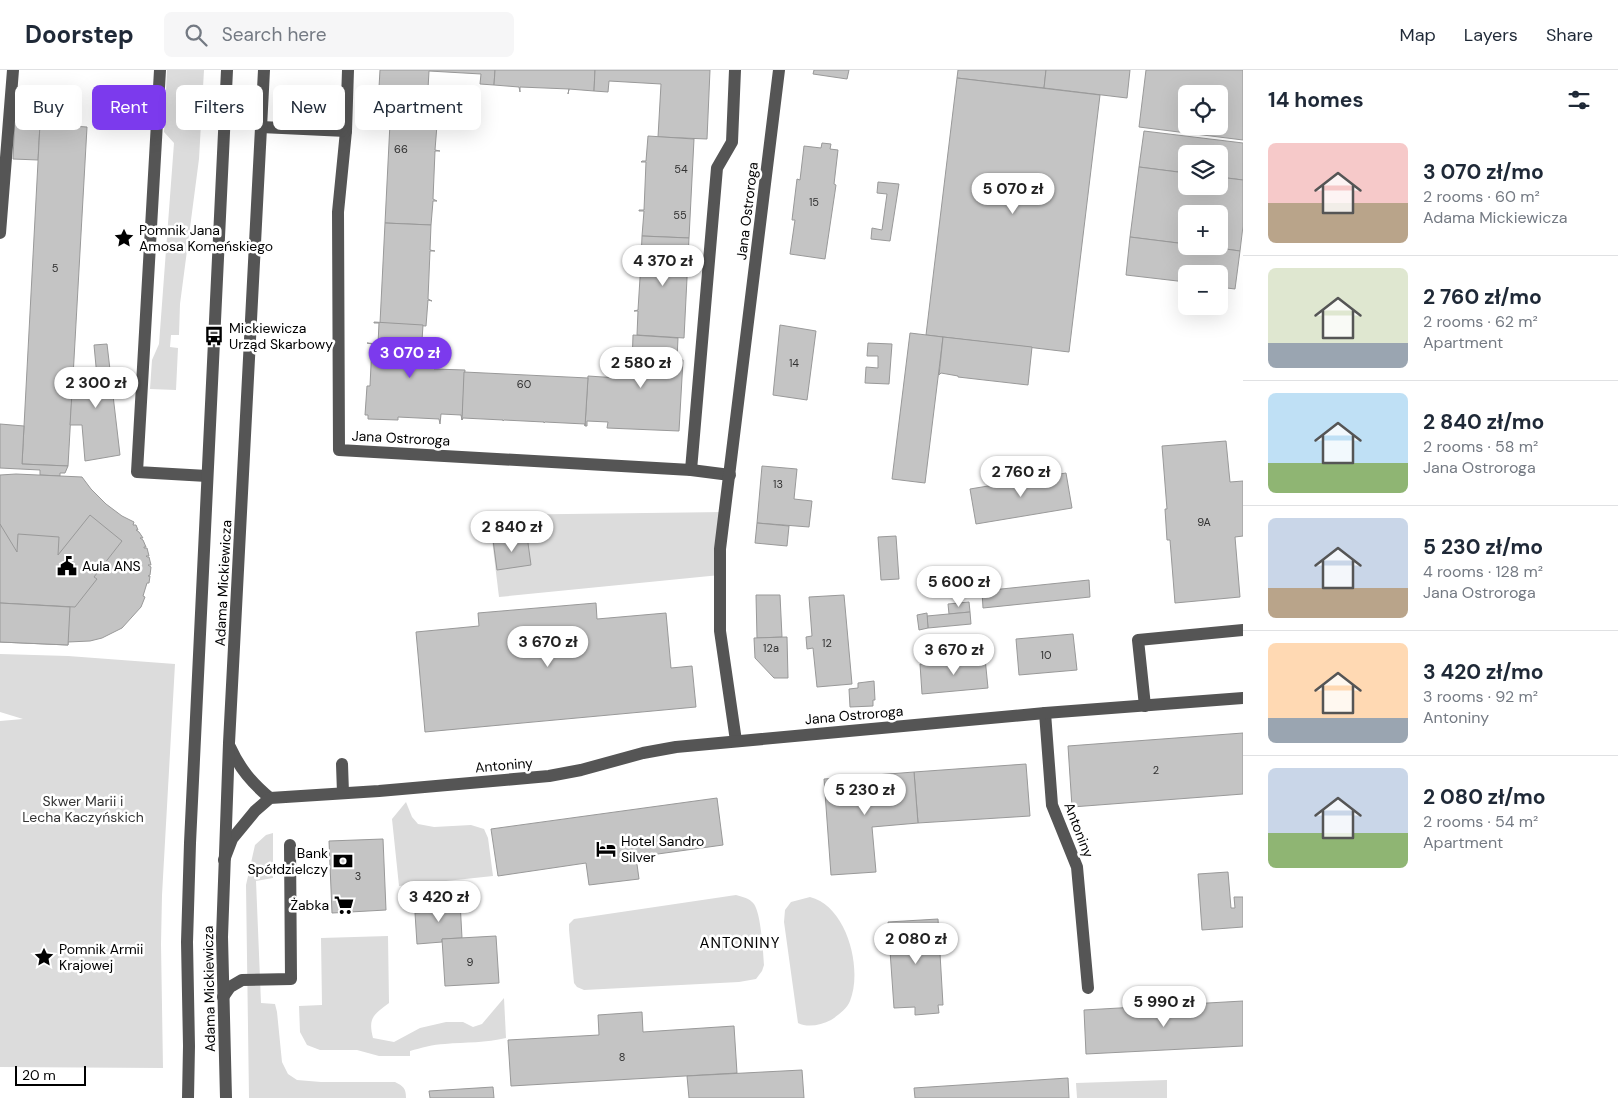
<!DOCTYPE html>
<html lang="en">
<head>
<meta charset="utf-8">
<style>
  body { margin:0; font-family:"DM Sans",sans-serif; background:#f6f6f7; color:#1f2937; height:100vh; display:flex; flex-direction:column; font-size:19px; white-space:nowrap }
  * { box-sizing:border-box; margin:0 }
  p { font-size:16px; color:#747a83 }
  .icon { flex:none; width:28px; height:28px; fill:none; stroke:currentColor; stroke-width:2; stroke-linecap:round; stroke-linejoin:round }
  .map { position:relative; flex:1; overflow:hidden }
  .drawer { display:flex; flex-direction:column; background:#fff; width:375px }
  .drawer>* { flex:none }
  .hud { position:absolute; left:15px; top:15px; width:475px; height:45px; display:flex; gap:10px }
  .controls { position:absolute; left:1178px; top:15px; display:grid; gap:10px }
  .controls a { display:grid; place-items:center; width:50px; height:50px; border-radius:8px; background:#fff; box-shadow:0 5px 20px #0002; font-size:25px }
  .scale { position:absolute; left:15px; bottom:12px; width:71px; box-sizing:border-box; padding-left:5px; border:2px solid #000; border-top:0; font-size:14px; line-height:18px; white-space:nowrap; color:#000; -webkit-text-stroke:4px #fff; paint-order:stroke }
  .price { position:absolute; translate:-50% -42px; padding:0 11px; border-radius:18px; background:#fff; color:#222; font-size:16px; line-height:32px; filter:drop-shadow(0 1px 2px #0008) }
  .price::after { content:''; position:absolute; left:50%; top:30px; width:15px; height:11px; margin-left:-8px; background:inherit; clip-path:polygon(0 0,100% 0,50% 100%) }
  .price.selected { background:#7c3aed; color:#fff }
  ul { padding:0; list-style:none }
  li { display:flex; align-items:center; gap:15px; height:125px; padding:0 25px }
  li+li { border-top:1px solid #e0e1e3 }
  li span { display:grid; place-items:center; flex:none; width:140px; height:100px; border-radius:8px; color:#555 }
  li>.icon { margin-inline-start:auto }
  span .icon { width:60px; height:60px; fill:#fffc; stroke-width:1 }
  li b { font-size:21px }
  h2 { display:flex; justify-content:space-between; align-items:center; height:60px; padding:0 25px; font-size:21px }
  .chip { padding:0 18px; border-radius:8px; background:#fff; box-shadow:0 5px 20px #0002; font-size:18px; line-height:45px }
  .chip.selected { background:#7c3aed; color:#fff }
  header { display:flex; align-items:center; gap:30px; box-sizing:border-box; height:70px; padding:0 25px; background:#fff; border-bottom:1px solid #e0e1e3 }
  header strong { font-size:24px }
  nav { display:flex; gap:28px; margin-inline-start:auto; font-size:18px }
  .search { width:350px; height:45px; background:#f6f6f7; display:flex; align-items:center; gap:12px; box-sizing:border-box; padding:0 18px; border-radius:8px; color:#747a83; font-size:19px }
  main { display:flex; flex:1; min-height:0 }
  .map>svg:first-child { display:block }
</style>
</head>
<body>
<header>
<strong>Doorstep</strong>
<div class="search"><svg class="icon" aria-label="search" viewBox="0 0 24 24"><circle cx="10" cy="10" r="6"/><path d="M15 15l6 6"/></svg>Search here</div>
<nav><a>Map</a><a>Layers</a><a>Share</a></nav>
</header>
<main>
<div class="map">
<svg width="1243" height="1028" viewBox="0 0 1243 1028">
  <rect width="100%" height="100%" fill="#fff"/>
  <g fill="#dcdcdc">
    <polygon points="167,0 204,0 199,89 180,234 179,265 171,265 170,277 178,278 176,320 150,319 152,290 159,274 174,73 164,62"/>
    <polygon points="725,442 720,505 499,527 489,445"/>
    <polygon points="0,584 68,586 175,594 162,825 161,874 163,998 0,997 0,651 23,649 0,642"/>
    <polygon points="406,732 412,747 418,754 434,757 471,755 484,759 488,768 493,806 399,816 392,749"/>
    <path d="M 273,763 L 273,808 L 256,811 L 261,933 L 275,934 L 277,942 L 282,992 L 288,1004 L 297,1010 L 321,1012 L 395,1012 C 403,1016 406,1018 406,1028 L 249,1028 L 246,815 L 255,775 L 266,765 Z"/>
    <path d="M 736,825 C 743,827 749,828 754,834 C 761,844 763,881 764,895 L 762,901 L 756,909 L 739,912 L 584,920 L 577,917 L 574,913 L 569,860 L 569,854 L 574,849 Z"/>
    <path d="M 810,827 C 847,836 863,899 850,931 C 847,939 837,946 831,950 C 821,955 808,958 798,953 L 784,852 L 785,840 L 791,832 Z"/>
    <path d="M 388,866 L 389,933 C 373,945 368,948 373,968 L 394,972 L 420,958 L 446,952 L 463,952 L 473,957 L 482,954 L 504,928 L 506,968 C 486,973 466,972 445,974 C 433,974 421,978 410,981 L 410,986 L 379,986 L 357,980 L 320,980 L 307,975 L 300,962 L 299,936 L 322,935 L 321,868 Z"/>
    <polygon points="1167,1010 1167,1028 1077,1028 1076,1013"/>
  </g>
  <g fill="#c4c4c4" stroke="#999" fill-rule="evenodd">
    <polygon points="380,0 495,0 494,15 480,14 481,4 429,1 426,54 377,52"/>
    <polygon points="495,0 595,0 594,21 569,19 568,24 569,19 520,17 520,22 519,17 494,15"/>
    <polygon points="595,0 710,0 707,69 658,67 661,14 609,11 608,22 594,21"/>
    <polygon points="814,0 849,0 847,9 813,4"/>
    <polygon points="958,0 1046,0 1044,18 957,8"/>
    <polygon points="1046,0 1130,0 1127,28 1044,18"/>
    <path d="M 1146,0 L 1243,0 L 1243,70 L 1139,57 ZM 1186,24 L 1219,24 L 1219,56 L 1186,56 Z"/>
    <polygon points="957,8 1100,25 1069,282 926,265"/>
    <polygon points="15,45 48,47 47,55 40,54 38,90 13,89"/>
    <polygon points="390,53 437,55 435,80 440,81 435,81 433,129 437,131 433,131 431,155 385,153"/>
    <polygon points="40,54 87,57 68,396 22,394"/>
    <polygon points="1144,61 1243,73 1243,110 1219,107 1219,84 1186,84 1186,103 1139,97"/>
    <polygon points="648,66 694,69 689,168 642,166 644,141 639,141 639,140 644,140 646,92 641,92 642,91 646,91"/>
    <polygon points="822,73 831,74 830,79 838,80 834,114 836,115 825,189 790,184 795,150 792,150 797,109 800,110 804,76 821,78"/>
    <polygon points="1139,97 1186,103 1186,116 1219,116 1219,107 1243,110 1243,156 1240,181 1204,176 1219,176 1219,144 1186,144 1186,174 1130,167"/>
    <polygon points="878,112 899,114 890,171 871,169 872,158 882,160 887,124 877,123"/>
    <polygon points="385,153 431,155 430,180 435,181 430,181 428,229 432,231 428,230 426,256 380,253"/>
    <polygon points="642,166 689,168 684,268 637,265 638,241 634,241 638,240 641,192 636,191 641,191"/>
    <polygon points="1130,167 1186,174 1186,176 1204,176 1240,181 1235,219 1219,217 1219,204 1186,204 1186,212 1126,205"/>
    <polygon points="374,252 423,255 421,286 435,286 434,299 465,300 462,350 461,345 441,344 440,354 439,349 398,347 398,350 368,349 368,345 365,345 367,316 370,316 372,274 367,273 378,274 379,253 374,253"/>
    <polygon points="780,255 816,261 807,330 773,325"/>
    <polygon points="910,263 943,267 925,413 892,409"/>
    <polygon points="633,265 678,268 677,289 683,290 679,361 607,358 608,352 587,351 587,356 585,356 588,306 618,308 619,295 632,296"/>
    <polygon points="943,267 1032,277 1028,315 958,307 958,306 941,303 939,305"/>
    <polygon points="868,273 892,274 889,314 865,313 866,297 878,298 878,286 867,286"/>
    <polygon points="107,274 120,385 85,391 82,355 70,355 73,306 97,307 94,275"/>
    <polygon points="464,302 588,308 585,356 585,354 545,352 544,353 544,352 504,350 503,351 503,350 463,348 462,350"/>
    <polygon points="0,354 24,356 22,394 68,396 65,403 60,403 60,406 40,405 40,400 0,398"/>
    <polygon points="1226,371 1230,412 1243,411 1243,466 1235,467 1240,527 1175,533 1170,470 1167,470 1165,439 1167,439 1162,376"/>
    <polygon points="762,396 797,399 794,429 812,431 809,457 757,453"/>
    <polygon points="1066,403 1072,438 976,454 970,419"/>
    <polygon points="16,404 82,407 91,419 106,434 122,446 134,452 133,455 136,455 138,460 136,460 139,462 143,468 140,468 143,470 146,477 144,477 144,478 147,478 149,486 146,486 147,487 149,487 151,495 148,495 151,497 150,505 148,506 150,506 149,513 147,513 143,526 145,527 141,537 122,558 102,568 90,571 68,572 68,575 0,572 0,405"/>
    <polygon points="90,445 122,471 94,507 97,509 75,537 0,533 0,454 17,482 18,464 59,467 58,485"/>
    <polygon points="757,453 789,456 787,476 755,473"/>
    <polygon points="527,466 531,495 497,500 493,470"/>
    <polygon points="896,466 899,509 881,510 878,467"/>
    <polygon points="1089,510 1090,527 983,538 982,521"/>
    <polygon points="756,525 780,525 782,567 757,568"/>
    <polygon points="844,525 852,614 817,617 813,578 807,579 806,567 812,566 809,527"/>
    <polygon points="969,532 970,542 949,544 948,534"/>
    <polygon points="0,533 70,537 68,575 0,572"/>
    <polygon points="596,533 597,549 666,543 671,598 692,596 696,637 425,662 416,562 479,556 478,543"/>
    <polygon points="970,542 971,554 928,558 927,546"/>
    <polygon points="927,543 928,558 919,560 917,545"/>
    <polygon points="1073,564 1077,600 1019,605 1016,569"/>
    <polygon points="787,567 788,608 774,608 755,588 754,568"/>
    <polygon points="985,588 988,618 922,624 920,594"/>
    <polygon points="874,611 875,630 873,630 873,636 850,637 849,619 858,618 858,613"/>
    <polygon points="1243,663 1243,724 1072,737 1068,676"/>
    <polygon points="1026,694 1030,746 918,753 914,702"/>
    <polygon points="914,702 918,753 872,757 876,802 831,805 824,709"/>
    <polygon points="717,728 723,775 636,787 639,809 589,815 586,793 498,806 491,759"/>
    <polygon points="383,769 386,840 332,843 329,771"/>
    <polygon points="1228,802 1231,838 1235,838 1234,827 1243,827 1243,857 1202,860 1198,804"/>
    <polygon points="452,831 460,831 462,868 442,869 442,872 417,874 415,843 427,842 427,834"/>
    <polygon points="938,849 943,935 938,935 939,943 915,945 915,937 894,938 888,852"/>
    <polygon points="496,866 499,913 445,916 442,869"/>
    <polygon points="1243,931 1243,976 1086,984 1084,940"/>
    <polygon points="642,942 643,962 734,956 737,1003 511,1016 508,970 599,965 598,945"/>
    <polygon points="802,1000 804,1028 689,1028 687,1006"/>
    <polygon points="1068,1008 1069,1028 915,1028 914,1018"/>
    <polygon points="493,1017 494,1028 430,1028 429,1021"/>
  </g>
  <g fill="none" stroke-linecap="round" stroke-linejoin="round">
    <g stroke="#555" stroke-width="12">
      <polyline points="160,0 137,402 207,406"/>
      <polyline points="348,0 346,61 338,142 339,380 691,400 717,98 732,72 735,0"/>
      <polyline points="261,57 346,61"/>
      <polyline points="0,163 13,0"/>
      <polyline points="691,400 730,405"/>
      <polyline points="1145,636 1138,570 1243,560"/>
      <polyline points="1045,643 1052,735 1077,797 1088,918"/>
      <polyline points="736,671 720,561 720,479 779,0"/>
      <path d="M 230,677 C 240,699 252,713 270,728"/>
      <polyline points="342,694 343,723"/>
      <polyline points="224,790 232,769 255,741 270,728 379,721 549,706 581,700 643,683 676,677 1045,643 1243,628"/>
      <polyline points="223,927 230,917 242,910 291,909 290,775"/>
      <polyline points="188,1028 189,976 187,872 190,773 227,0"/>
      <polyline points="226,1028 222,867 229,673 264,0"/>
    </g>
  </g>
  <defs>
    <symbol id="sight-bare" viewBox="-9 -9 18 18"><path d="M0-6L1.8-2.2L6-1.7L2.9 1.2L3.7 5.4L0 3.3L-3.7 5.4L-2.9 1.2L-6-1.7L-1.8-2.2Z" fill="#000" stroke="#fff" stroke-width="2.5" paint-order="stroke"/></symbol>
    <symbol id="bus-bare" viewBox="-9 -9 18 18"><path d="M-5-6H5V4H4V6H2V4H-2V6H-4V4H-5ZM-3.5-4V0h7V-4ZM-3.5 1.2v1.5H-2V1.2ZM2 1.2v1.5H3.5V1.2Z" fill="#000" stroke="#fff" stroke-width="2.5" paint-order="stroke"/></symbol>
    <symbol id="civic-bare" viewBox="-9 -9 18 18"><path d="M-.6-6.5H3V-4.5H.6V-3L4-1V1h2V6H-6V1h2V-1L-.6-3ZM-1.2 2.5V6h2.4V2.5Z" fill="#000" stroke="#fff" stroke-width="2.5" paint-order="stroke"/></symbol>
    <symbol id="hotel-bare" viewBox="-9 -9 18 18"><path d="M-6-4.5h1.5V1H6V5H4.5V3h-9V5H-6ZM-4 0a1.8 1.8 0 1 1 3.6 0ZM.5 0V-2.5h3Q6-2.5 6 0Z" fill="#000" stroke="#fff" stroke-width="2.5" paint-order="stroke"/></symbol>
    <symbol id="bank-bare" viewBox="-9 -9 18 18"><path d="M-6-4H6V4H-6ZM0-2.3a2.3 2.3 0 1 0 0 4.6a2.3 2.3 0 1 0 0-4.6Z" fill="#000" stroke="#fff" stroke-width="2.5" paint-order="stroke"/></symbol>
    <symbol id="supermarket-bare" viewBox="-9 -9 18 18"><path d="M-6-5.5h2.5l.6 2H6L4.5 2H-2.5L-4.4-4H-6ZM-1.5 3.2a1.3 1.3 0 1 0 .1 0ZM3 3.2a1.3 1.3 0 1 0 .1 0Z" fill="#000" stroke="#fff" stroke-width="2.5" paint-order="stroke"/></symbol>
  </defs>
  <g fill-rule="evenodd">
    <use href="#sight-bare" x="110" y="154" width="28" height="28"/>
    <use href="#bus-bare" x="200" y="252" width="28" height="28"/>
    <use href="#civic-bare" x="53" y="482" width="28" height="28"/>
    <use href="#hotel-bare" x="592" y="765" width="28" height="28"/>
    <use href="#bank-bare" x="329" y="777" width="28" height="28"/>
    <use href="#supermarket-bare" x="330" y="821" width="28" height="28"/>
    <use href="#sight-bare" x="30" y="873" width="28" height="28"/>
  </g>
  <g text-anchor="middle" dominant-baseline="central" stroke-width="5" stroke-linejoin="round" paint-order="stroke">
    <g font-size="11" fill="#313131">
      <text x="401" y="79">66</text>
      <text x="681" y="99">54</text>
      <text x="814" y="132">15</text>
      <text x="680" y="145">55</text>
      <text x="55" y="198">5</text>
      <text x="794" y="293">14</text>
      <text x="524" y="314">60</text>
      <text x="778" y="414">13</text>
      <text x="1204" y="452">9A</text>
      <text x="827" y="573">12</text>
      <text x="771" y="578">12a</text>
      <text x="1046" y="585">10</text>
      <text x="1156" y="700">2</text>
      <text x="358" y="806">3</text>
      <text x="470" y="892">9</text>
      <text x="622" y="987">8</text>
    </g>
    <g font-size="14" fill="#000" stroke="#fff">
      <text transform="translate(747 141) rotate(-83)">Jana Ostroroga</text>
      <text transform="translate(401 368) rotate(3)">Jana Ostroroga</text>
      <text transform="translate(223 513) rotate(-87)">Adama Mickiewicza</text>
      <text transform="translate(854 645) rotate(-5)">Jana Ostroroga</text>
      <text transform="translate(504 695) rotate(-5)">Antoniny</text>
      <text transform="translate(1079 760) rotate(69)">Antoniny</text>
      <text transform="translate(209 919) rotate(-91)">Adama Mickiewicza</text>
    </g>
    <g font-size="14" fill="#000" stroke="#fff" text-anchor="start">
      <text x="139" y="160">Pomnik Jana<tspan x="139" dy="16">Amosa Komeńskiego</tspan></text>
      <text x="229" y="258">Mickiewicza<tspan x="229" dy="16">Urząd Skarbowy</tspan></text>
      <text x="82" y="496">Aula ANS</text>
      <text x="621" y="771">Hotel Sandro<tspan x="621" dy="16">Silver</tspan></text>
      <text x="328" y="783" text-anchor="end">Bank<tspan x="328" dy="16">Spółdzielczy</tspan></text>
      <text x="329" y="835" text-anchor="end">Żabka</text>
      <text x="59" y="879">Pomnik Armii<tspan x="59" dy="16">Krajowej</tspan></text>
    </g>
    <g font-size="14" fill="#333" stroke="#fff">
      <text x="83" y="731">Skwer Marii i<tspan x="83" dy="16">Lecha Kaczyńskich</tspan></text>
    </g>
    <g font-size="15" letter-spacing="1" fill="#000" stroke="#fff">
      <text x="740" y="873">ANTONINY</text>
    </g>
  </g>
</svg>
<div class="controls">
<a><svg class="icon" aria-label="locate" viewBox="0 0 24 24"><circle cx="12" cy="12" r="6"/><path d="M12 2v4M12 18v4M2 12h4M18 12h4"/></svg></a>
<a><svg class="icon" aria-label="layers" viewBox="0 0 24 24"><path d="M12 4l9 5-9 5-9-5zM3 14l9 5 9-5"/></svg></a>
<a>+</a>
<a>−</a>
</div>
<div class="scale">20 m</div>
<b class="price" style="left:1013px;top:145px">5 070 zł</b>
<b class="price" style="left:663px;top:217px">4 370 zł</b>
<b class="price selected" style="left:410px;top:309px">3 070 zł</b>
<b class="price" style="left:641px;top:319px">2 580 zł</b>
<b class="price" style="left:96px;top:339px">2 300 zł</b>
<b class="price" style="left:1021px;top:428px">2 760 zł</b>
<b class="price" style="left:512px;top:483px">2 840 zł</b>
<b class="price" style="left:959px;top:538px">5 600 zł</b>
<b class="price" style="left:548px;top:598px">3 670 zł</b>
<b class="price" style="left:954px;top:606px">3 670 zł</b>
<b class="price" style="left:865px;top:746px">5 230 zł</b>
<b class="price" style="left:439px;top:853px">3 420 zł</b>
<b class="price" style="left:916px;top:895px">2 080 zł</b>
<b class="price" style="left:1164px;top:958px">5 990 zł</b>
<div class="hud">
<a class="chip">Buy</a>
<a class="chip selected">Rent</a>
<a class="chip">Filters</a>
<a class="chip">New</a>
<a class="chip">Apartment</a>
</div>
</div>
<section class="drawer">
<h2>14 homes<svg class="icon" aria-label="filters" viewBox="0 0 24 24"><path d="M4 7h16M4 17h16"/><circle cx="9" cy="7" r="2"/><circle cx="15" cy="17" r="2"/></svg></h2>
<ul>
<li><span style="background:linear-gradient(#f6c9c9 60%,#b9a48a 0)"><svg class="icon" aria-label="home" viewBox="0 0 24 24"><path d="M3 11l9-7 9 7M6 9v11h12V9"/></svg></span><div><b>3 070 zł/mo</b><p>2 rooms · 60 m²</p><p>Adama Mickiewicza</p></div></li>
<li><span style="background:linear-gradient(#dfe7d0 75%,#9aa5b1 0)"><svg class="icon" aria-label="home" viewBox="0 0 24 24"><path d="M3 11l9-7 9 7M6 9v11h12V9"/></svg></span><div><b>2 760 zł/mo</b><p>2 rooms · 62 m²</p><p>Apartment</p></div></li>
<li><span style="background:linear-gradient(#bfe0f5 70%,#8fb573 0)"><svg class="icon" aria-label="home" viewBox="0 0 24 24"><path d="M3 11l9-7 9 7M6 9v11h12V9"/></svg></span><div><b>2 840 zł/mo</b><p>2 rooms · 58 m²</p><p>Jana Ostroroga</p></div></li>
<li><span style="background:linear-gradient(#c9d6e8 70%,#b9a48a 0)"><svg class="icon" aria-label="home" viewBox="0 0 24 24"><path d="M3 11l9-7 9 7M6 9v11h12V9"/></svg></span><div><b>5 230 zł/mo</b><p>4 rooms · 128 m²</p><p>Jana Ostroroga</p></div></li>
<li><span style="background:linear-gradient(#ffd9b3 75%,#9aa5b1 0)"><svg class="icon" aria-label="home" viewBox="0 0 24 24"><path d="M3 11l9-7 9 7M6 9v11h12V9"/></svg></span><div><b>3 420 zł/mo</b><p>3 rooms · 92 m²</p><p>Antoniny</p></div></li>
<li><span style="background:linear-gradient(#c9d6e8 65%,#8fb573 0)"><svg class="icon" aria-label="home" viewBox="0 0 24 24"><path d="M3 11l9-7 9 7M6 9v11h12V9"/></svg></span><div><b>2 080 zł/mo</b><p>2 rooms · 54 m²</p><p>Apartment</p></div></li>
</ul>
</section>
</main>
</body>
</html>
